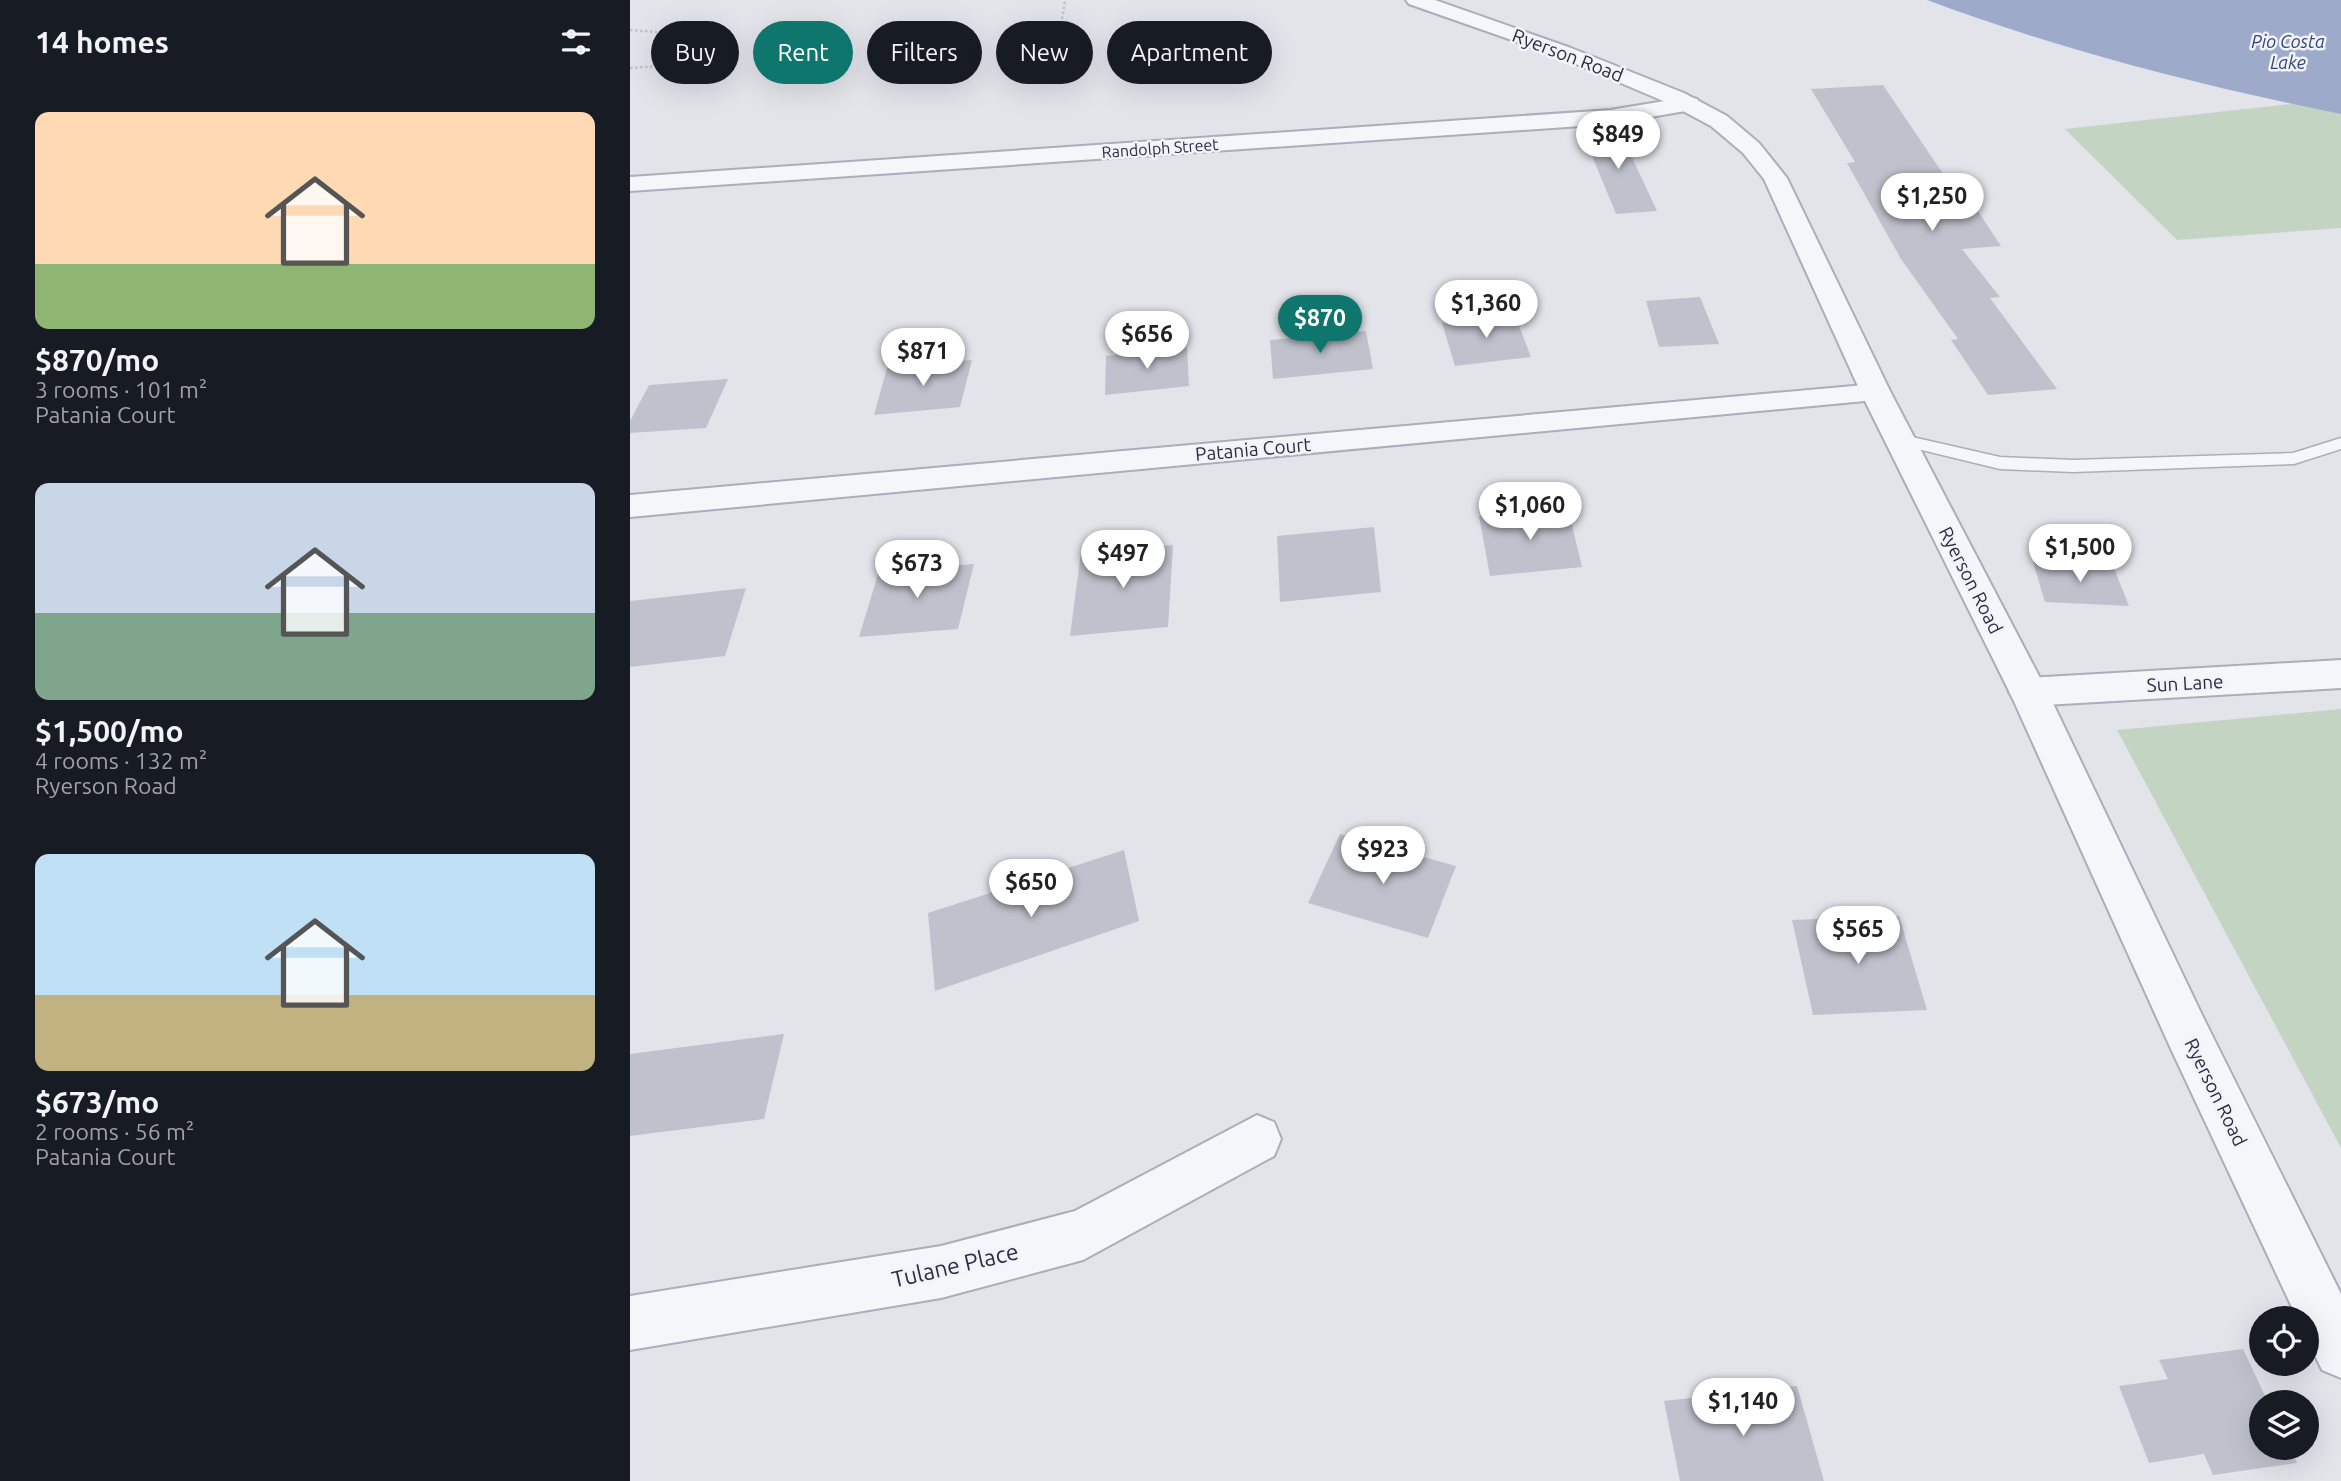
<!DOCTYPE html>
<html lang="en">
<head>
<meta charset="utf-8">
<style>
  body { margin:0; font-family:Ubuntu,sans-serif; background:#242831; color:#f1f3f6; height:100vh; display:flex; flex-direction:column; font-size:26px; white-space:nowrap }
  * { box-sizing:border-box; margin:0 }
  p { font-size:23px; color:#9ea1a6 }
  .icon { flex:none; width:38px; height:38px; fill:none; stroke:currentColor; stroke-width:2; stroke-linecap:round; stroke-linejoin:round }
  .map { position:relative; flex:1; overflow:hidden }
  .details { display:flex; flex-direction:column; background:#171b24; width:630px }
  .details>* { flex:none }
  .guide { position:absolute; left:21px; top:21px; width:665px; height:63px; display:flex; gap:14px }
  .controls { position:absolute; left:1619px; top:1306px; display:grid; gap:14px }
  .controls a { display:grid; place-items:center; width:70px; height:70px; border-radius:50%; background:#171b24; box-shadow:0 7px 28px #0002; font-size:35px }
  .price { position:absolute; translate:-50% -60px; padding:0 16px; border-radius:24px; background:#fff; color:#222; font-size:23px; line-height:46px; filter:drop-shadow(0 2px 4px #0008) }
  .price::after { content:''; position:absolute; left:50%; top:42px; width:21px; height:16px; margin-left:-10px; background:inherit; clip-path:polygon(0 0,100% 0,50% 100%) }
  .price.selected { background:#0f766e; color:#fff }
  ul { padding:0; list-style:none }
  li { display:grid; align-content:center; gap:14px; height:371px; padding:0 35px }
  li span { display:grid; place-items:center; height:217px; border-radius:14px; color:#555 }
  li>.icon { margin-inline-start:auto }
  span .icon { width:126px; height:126px; fill:#fffc; stroke-width:1 }
  li b { font-size:30px }
  h2 { display:flex; justify-content:space-between; align-items:center; height:84px; padding:0 35px; font-size:30px }
  .pill { padding:0 24px; border-radius:32px; background:#171b24; box-shadow:0 7px 28px #0002; font-size:24px; line-height:63px }
  .pill.selected { background:#0f766e; color:#fff }
  main { display:flex; flex:1; min-height:0 }
  .map>svg:first-child { display:block }
</style>
</head>
<body>
<main>
<section class="details">
<h2>14 homes<svg class="icon" aria-label="filters" viewBox="0 0 24 24"><path d="M4 7h16M4 17h16"/><circle cx="9" cy="7" r="2"/><circle cx="15" cy="17" r="2"/></svg></h2>
<ul>
<li><span style="background:linear-gradient(#ffd9b3 70%,#8fb573 0)"><svg class="icon" aria-label="home" viewBox="0 0 24 24"><path d="M3 11l9-7 9 7M6 9v11h12V9"/></svg></span><div><b>$870/mo</b><p>3 rooms · 101 m²</p><p>Patania Court</p></div></li>
<li><span style="background:linear-gradient(#c9d6e8 60%,#7fa58c 0)"><svg class="icon" aria-label="home" viewBox="0 0 24 24"><path d="M3 11l9-7 9 7M6 9v11h12V9"/></svg></span><div><b>$1,500/mo</b><p>4 rooms · 132 m²</p><p>Ryerson Road</p></div></li>
<li><span style="background:linear-gradient(#bfe0f5 65%,#c2b280 0)"><svg class="icon" aria-label="home" viewBox="0 0 24 24"><path d="M3 11l9-7 9 7M6 9v11h12V9"/></svg></span><div><b>$673/mo</b><p>2 rooms · 56 m²</p><p>Patania Court</p></div></li>
</ul>
</section>
<div class="map">
<svg width="1711" height="1481" viewBox="0 0 1711 1481">
  <rect width="100%" height="100%" fill="#e2e4ea"/>
  <g fill="#c4d4c3">
    <polygon points="1711,103 1711,228 1547,240 1435,129 1660,104"/>
    <polygon points="1711,709 1711,1148 1487,730"/>
  </g>
  <path fill="#9daaca" d="M 1297,0 L 1711,0 L 1711,114 C 1571,86 1431,50 1297,0 Z"/>
  <g fill="#bfc2cd">
    <polygon points="1253,85 1320,184 1330,184 1371,246 1332,249 1370,297 1360,298 1427,389 1358,395 1321,340 1328,339 1271,259 1217,163 1225,162 1181,89"/>
    <polygon points="987,125 1027,211 986,214 951,129"/>
    <polygon points="1070,297 1089,344 1029,347 1016,301"/>
    <polygon points="885,315 901,357 825,366 812,323"/>
    <polygon points="736,331 743,369 643,379 640,340"/>
    <polygon points="557,347 559,386 475,395 476,356"/>
    <polygon points="342,360 330,407 244,415 257,368"/>
    <polygon points="98,379 76,428 0,433 0,421 19,385"/>
    <polygon points="938,508 952,567 860,576 849,516"/>
    <polygon points="744,527 751,592 650,602 647,536"/>
    <polygon points="543,545 538,627 440,636 451,552"/>
    <polygon points="1403,562 1483,566 1499,606 1415,602"/>
    <polygon points="344,564 328,629 229,637 249,571"/>
    <polygon points="116,588 95,656 0,667 0,601"/>
    <polygon points="710,834 826,866 798,938 678,903"/>
    <polygon points="494,850 509,921 305,991 298,913"/>
    <polygon points="1269,916 1297,1010 1183,1015 1162,920"/>
    <polygon points="154,1034 134,1119 0,1136 0,1054"/>
    <polygon points="1613,1349 1638,1402 1631,1402 1631,1447 1660,1447 1667,1463 1583,1475 1574,1454 1519,1463 1489,1386 1538,1379 1529,1360"/>
    <polygon points="1167,1386 1194,1481 1050,1481 1034,1401"/>
  </g>
  <g fill="none" stroke-linecap="round" stroke-linejoin="round">
    <defs>
      <polygon id="service" points="1269,434 1370,457 1443,460 1663,453 1711,438 1711,449 1664,464 1443,472 1370,469 1263,443 1261,439"/>
      <g id="minor">
        <polygon points="1059,97 1067,99 1070,104 1067,109 980,124 0,191 0,177 980,110"/>
        <polygon points="1246,384 1256,387 1261,393 1256,399 0,517 0,495"/>
        <polygon points="1711,660 1711,688 1398,706 1385,702 1379,692 1385,682 1398,678"/>
        <polygon points="627,1115 644,1122 651,1139 644,1156 453,1260 311,1298 0,1350 0,1296 311,1246 445,1211"/>
      </g>
      <polygon id="tertiary" points="776,0 805,0 941,48 1054,93 1097,116 1129,143 1157,178 1261,393 1420,697 1573,1017 1711,1294 1711,1378 1692,1370 1676,1337 1676,1318 1667,1318 1541,1049 1382,697 1231,393 1134,179 1113,153 1081,126 1038,103 927,56 779,4"/>
    </defs>
    <use href="#service" stroke="#abadb8" stroke-width="3"/>
    <use href="#minor" stroke="#abadb8" stroke-width="4"/>
    <use href="#tertiary" stroke="#abadb8" stroke-width="4"/>
    <g stroke="#c0c2ca" stroke-width="2.5" stroke-dasharray="2.5 2.5" stroke-linecap="butt">
      <polyline points="432,19 435,0"/>
      <polyline points="0,30 27,32"/>
      <polyline points="0,68 88,62"/>
    </g>
    <use href="#service" fill="#f5f6f9" fill-rule="evenodd"/>
    <use href="#minor" fill="#f5f6f9" fill-rule="evenodd"/>
    <use href="#tertiary" fill="#f5f6f9" fill-rule="evenodd"/>
  </g>
  <g text-anchor="middle" dominant-baseline="central" stroke-width="5" stroke-linejoin="round" paint-order="stroke">
    <g font-size="16" fill="#2a2e43" stroke="#f2f3f8">
      <text transform="translate(530 148) rotate(-4)">Randolph Street</text>
    </g>
    <g font-size="18" font-style="italic" fill="#344577" stroke="#f2f3f8">
      <text x="1658" y="41">Pio Costa<tspan x="1658" dy="21">Lake</tspan></text>
    </g>
    <g font-size="19" fill="#2a2e43" stroke="#f2f3f8">
      <text transform="translate(938 55) rotate(21)">Ryerson Road</text>
      <text transform="translate(623 449) rotate(-5)">Patania Court</text>
      <text transform="translate(1341 580) rotate(63)">Ryerson Road</text>
      <text transform="translate(1555 683) rotate(-3)">Sun Lane</text>
      <text transform="translate(1586 1092) rotate(64)">Ryerson Road</text>
    </g>
    <g font-size="23" fill="#2a2e43" stroke="#f2f3f8">
      <text transform="translate(325 1265) rotate(-13)">Tulane Place</text>
    </g>
  </g>
</svg>
<div class="controls">
<a><svg class="icon" aria-label="locate" viewBox="0 0 24 24"><circle cx="12" cy="12" r="6"/><path d="M12 2v4M12 18v4M2 12h4M18 12h4"/></svg></a>
<a><svg class="icon" aria-label="layers" viewBox="0 0 24 24"><path d="M12 4l9 5-9 5-9-5zM3 14l9 5 9-5"/></svg></a>
</div>
<b class="price" style="left:988px;top:171px">$849</b>
<b class="price" style="left:1302px;top:233px">$1,250</b>
<b class="price" style="left:856px;top:340px">$1,360</b>
<b class="price selected" style="left:690px;top:355px">$870</b>
<b class="price" style="left:517px;top:371px">$656</b>
<b class="price" style="left:293px;top:388px">$871</b>
<b class="price" style="left:900px;top:542px">$1,060</b>
<b class="price" style="left:1450px;top:584px">$1,500</b>
<b class="price" style="left:493px;top:590px">$497</b>
<b class="price" style="left:287px;top:600px">$673</b>
<b class="price" style="left:753px;top:886px">$923</b>
<b class="price" style="left:401px;top:919px">$650</b>
<b class="price" style="left:1228px;top:966px">$565</b>
<b class="price" style="left:1113px;top:1438px">$1,140</b>
<div class="guide">
<a class="pill">Buy</a>
<a class="pill selected">Rent</a>
<a class="pill">Filters</a>
<a class="pill">New</a>
<a class="pill">Apartment</a>
</div>
</div>
</main>
</body>
</html>
